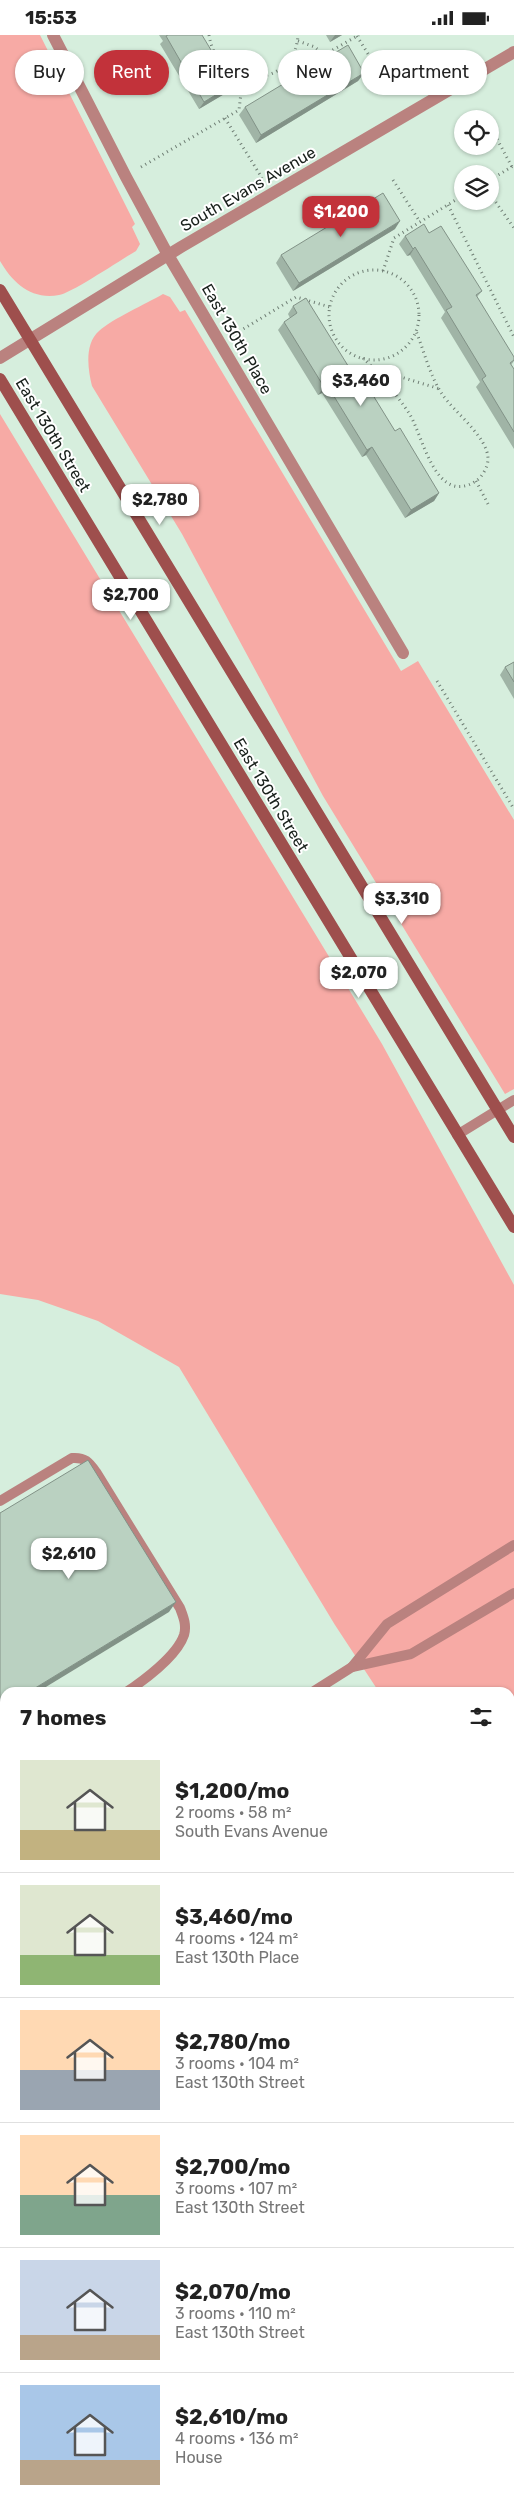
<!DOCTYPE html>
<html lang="en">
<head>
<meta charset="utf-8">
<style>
  body { margin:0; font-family:Rubik,sans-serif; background:#f6f6f6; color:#222; height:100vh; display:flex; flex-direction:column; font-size:19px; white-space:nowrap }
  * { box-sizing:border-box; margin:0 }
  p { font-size:16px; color:#767676 }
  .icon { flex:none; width:28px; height:28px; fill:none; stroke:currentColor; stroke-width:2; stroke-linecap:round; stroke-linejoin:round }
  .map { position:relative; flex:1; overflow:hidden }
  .drawer { position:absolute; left:0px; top:1652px; width:515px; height:821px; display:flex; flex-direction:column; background:#fff; border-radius:15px 15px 0 0; box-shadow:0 1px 4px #0004 }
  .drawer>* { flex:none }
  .banner { position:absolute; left:15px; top:15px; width:485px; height:45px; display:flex; gap:10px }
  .tools { position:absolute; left:454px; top:75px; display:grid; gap:10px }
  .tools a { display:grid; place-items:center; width:45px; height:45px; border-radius:50%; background:#fff; box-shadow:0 1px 4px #0004; font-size:25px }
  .price { position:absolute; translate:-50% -42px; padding:0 11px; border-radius:10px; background:#fff; color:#222; font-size:16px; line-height:32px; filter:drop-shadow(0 1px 2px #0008) }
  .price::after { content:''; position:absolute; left:50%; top:30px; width:15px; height:11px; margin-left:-8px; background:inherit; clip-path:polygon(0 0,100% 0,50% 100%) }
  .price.on { background:#c2323a; color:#fff }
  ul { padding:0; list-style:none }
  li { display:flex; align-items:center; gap:15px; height:125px; padding:0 20px }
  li+li { border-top:1px solid #e0e0e0 }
  li span { display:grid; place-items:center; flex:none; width:140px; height:100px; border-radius:0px; color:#555 }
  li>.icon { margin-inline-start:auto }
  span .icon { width:60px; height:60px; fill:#fffc; stroke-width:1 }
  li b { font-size:21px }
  h2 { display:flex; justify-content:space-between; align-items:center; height:60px; padding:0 20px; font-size:21px }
  .tag { padding:0 18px; border-radius:22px; background:#fff; box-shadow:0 1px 4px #0004; font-size:18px; line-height:45px }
  .tag.on { background:#c2323a; color:#fff }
  .status { display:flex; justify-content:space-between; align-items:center; height:35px; padding:0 25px; background:#fff; direction:ltr }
  .status svg { height:14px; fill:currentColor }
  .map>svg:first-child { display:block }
</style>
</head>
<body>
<div class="status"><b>15:53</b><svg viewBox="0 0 49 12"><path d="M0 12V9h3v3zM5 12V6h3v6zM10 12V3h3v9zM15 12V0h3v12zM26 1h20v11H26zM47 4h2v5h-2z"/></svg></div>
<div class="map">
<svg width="514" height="2473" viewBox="0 0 514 2473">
  <rect width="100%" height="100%" fill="#d6eedd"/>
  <g fill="#f7aaa5">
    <path d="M 0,0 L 40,0 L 135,189 L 132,192 L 140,209 L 136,216 C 122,224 70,259 59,260 C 31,265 13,248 0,226 Z"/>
    <path d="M 163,259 L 170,262 L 180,277 L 185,275 L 401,636 L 418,626 L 514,785 L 514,1054 L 505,1059 L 323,761 L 182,499 L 92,351 C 88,335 84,309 99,296 C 112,284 146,269 163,259 Z"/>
    <polygon points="0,379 382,1009 514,1250 514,2473 508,2473 505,2469 510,2469 510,1658 379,1657 335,1590 179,1332 98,1286 38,1265 0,1259"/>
  </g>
  <g fill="#5fa378" stroke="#4a7c5c">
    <polygon points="0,2286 5,2294 5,2359 0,2365"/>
    <polygon points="5,2384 5,2469 78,2469 76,2473 0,2473 0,2385"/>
  </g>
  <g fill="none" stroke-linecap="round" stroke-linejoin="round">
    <g stroke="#6f7e74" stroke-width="3" stroke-dasharray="1 4" stroke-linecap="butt">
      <path d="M 209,0 C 217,56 295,55 298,0"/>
      <polyline points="357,1 383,43"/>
      <polyline points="298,6 315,12 324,20 359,0"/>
      <polyline points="225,83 262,143"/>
      <polyline points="490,91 512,132"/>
      <polyline points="141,132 239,75 243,41"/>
      <polyline points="393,145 420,187"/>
      <polyline points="490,145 513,131"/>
      <polyline points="490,159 514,193"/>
      <polyline points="448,170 514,302"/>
      <circle cx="374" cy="280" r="45"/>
      <polyline points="383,236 394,203 462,161"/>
      <polyline points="235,299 296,262 330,272"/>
      <path d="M 363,323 C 380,339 396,359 409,378 C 423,400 435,472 476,446 C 482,442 488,432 488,424 C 488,402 454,377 442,359 C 430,341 424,316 416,296"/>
      <polyline points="375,334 440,354"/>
      <polyline points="476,446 488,469"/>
      <polyline points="437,646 514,774"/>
    </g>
    <g stroke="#ba827f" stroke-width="10">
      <polyline points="457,1100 514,1065"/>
      <path d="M 0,1466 L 72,1423 C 85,1422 89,1427 96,1437 L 180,1573 C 183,1581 187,1590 184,1600 C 177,1621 143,1646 125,1658"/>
      <polyline points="514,1510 387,1589 352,1632 411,1619 514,1558"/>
      <polyline points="311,1658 352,1632"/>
      <polyline points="0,1733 5,1730"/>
      <polyline points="0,1849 5,1846"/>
      <polyline points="0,2006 5,2014"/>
      <polyline points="284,2469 287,2473"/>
      <polyline points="440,2469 443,2473"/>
    </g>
    <g stroke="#ba827f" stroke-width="12">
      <polyline points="53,0 126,142 168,220 403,618"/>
      <polyline points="0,323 181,212 514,17"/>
    </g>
    <g stroke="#9e4f4d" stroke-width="12">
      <polyline points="0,255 514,1102"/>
      <polyline points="0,344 514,1192"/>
    </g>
  </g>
  <g fill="#a0b4a6">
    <polygon points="159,0 202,0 226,58 199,74 160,9 163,6"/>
    <polygon points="326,0 342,0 330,7"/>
    <polygon points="364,38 358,46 256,108 239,80 245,72"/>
    <polygon points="395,194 293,256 276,228 281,220"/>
    <polygon points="429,198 482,256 477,262 514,326 511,330 514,334 514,414 476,352 480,347 441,283 445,277 410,220 407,221 399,209 405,201"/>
    <polygon points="293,271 350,334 395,396 439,458 434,466 405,483 366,420 362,422 322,358 318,360 278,295 284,287 290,283 288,279"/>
    <polygon points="514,627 514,664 500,640 505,632"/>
    <polygon points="5,2160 5,2240 0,2231 0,2162"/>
  </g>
  <g fill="#829287">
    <polygon points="335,0 342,0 330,7"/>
    <polygon points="364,38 358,46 256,108 261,100"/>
    <polygon points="232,50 226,58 199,74 204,67"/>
    <polygon points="400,186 395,194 293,256 299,248"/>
    <polygon points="415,212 410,220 407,221 413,214"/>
    <polygon points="327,350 322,358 318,360 324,352"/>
    <polygon points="372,412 366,420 362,422 367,415"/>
    <polygon points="439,458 434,466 405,483 411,475"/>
    <polygon points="176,1567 169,1577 36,1658 27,1658"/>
    <polygon points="5,1671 5,1677 0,1680 0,1674"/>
  </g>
  <g fill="#bad1c1" stroke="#829287">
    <polygon points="168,0 202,0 232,50 204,67 166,1"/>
    <polygon points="348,10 364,38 261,100 245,72"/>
    <polygon points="383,158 400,186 299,248 281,220"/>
    <polygon points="424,189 429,198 441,191 482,256 476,260 514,322 514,325 510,328 514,334 514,397 482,344 486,341 446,275 452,272 415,212 413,214 405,201"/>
    <polygon points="306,263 350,334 355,331 395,396 400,393 439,458 411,475 372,412 367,415 327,350 324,352 284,287 297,278 293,271"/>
    <polygon points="514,627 514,647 505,632"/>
    <polygon points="88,1425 176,1567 27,1658 5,1658 5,1671 0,1674 0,1478"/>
    <polygon points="5,2160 5,2219 0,2211 0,2162"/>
  </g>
  <g text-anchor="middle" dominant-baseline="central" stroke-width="4" stroke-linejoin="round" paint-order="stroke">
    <g font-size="16" fill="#18201b" stroke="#fff">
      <text transform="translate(248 154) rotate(-30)">South Evans Avenue</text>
      <text transform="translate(237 304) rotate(60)">East 130th Place</text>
      <text transform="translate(53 400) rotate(59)">East 130th Street</text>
      <text transform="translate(271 760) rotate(59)">East 130th Street</text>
    </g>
  </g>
</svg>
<div class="tools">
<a><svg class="icon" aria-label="locate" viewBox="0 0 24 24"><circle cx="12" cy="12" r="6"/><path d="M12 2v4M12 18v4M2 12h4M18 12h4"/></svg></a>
<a><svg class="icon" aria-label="layers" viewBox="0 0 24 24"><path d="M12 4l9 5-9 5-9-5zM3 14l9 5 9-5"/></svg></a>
</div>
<b class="price on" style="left:341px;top:203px">$1,200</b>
<b class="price" style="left:361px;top:372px">$3,460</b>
<b class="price" style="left:160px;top:491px">$2,780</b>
<b class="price" style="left:131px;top:586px">$2,700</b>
<b class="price" style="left:402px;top:890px">$3,310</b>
<b class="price" style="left:359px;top:964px">$2,070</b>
<b class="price" style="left:69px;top:1545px">$2,610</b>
<div class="banner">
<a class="tag">Buy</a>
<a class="tag on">Rent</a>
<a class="tag">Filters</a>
<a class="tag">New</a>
<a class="tag">Apartment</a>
</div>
<section class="drawer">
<h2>7 homes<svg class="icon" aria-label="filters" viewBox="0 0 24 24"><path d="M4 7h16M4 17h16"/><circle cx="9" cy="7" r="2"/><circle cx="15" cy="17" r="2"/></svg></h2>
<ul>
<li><span style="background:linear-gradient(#dfe7d0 70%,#c2b280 0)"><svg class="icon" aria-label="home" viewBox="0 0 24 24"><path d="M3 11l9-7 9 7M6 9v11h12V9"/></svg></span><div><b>$1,200/mo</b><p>2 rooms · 58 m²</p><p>South Evans Avenue</p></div></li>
<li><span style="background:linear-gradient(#dfe7d0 70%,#8fb573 0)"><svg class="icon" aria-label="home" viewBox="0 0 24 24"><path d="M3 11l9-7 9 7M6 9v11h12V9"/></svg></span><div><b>$3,460/mo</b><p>4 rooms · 124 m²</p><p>East 130th Place</p></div></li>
<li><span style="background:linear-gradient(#ffd9b3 60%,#9aa5b1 0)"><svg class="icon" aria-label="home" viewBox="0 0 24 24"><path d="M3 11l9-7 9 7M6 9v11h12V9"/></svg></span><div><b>$2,780/mo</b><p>3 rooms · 104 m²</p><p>East 130th Street</p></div></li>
<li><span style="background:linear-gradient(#ffd9b3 60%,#7fa58c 0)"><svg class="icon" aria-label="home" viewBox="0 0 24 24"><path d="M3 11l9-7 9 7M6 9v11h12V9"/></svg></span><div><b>$2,700/mo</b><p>3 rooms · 107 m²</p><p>East 130th Street</p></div></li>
<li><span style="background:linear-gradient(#c9d6e8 75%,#b9a48a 0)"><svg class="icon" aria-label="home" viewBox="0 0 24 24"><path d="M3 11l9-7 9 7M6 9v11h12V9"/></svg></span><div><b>$2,070/mo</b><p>3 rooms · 110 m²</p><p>East 130th Street</p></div></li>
<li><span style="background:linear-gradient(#a9c7e8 75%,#b9a48a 0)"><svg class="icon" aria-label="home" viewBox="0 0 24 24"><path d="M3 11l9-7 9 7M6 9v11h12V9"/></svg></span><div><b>$2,610/mo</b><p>4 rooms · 136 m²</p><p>House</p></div></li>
</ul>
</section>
</div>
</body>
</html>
